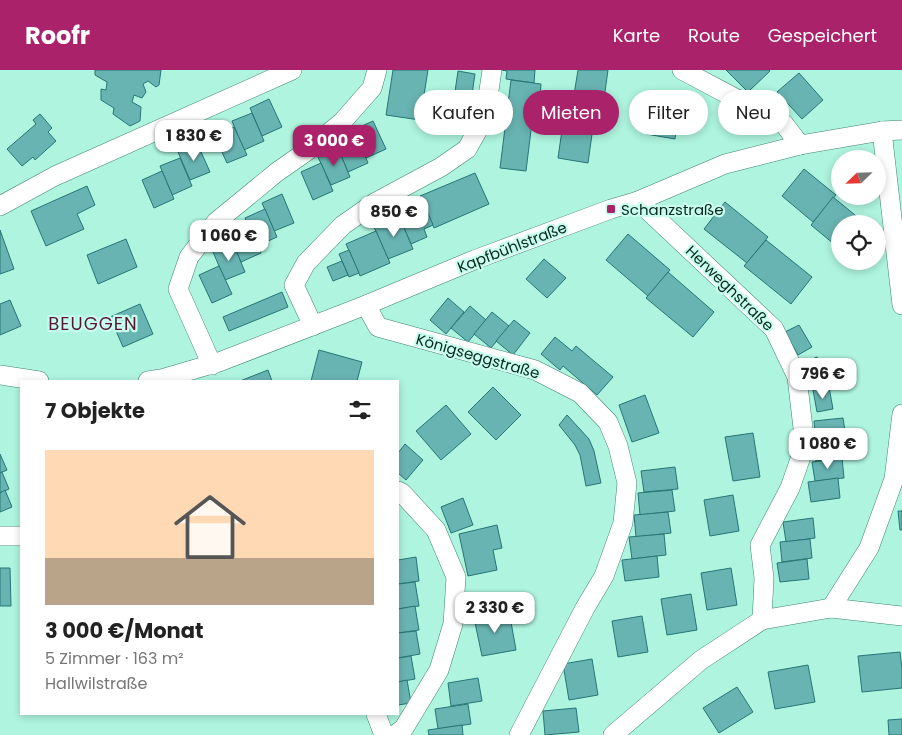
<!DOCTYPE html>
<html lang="de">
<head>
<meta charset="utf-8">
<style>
  body { margin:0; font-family:Poppins,sans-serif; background:#f6f6f6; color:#222; height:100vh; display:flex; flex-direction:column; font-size:19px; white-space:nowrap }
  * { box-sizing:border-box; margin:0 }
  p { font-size:16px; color:#767676 }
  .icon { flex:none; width:28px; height:28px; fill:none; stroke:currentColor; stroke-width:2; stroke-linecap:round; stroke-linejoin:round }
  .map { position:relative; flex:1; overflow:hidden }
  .details { position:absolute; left:20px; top:310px; width:379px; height:335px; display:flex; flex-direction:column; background:#fff; border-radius:0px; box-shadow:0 2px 8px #0003 }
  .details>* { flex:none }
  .top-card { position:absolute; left:414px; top:20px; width:412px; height:45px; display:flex; gap:10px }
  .needle { width:32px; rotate:247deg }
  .buttons { position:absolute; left:831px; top:80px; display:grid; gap:10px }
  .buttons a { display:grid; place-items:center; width:55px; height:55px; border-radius:50%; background:#fff; box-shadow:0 2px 8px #0003; font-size:25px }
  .price { position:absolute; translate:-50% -42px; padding:0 11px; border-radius:10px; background:#fff; color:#222; font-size:16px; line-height:32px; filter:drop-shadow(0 1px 2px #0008) }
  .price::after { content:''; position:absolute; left:50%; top:30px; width:15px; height:11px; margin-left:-8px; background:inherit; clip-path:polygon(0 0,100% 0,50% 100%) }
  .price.active { background:#a9226a; color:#fff }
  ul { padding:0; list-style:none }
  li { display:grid; align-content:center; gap:10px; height:265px; padding:0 25px }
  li+li { border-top:1px solid #e0e0e0 }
  li span { display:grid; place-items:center; height:155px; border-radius:0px; color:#555 }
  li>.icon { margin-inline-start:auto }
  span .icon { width:90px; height:90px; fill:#fffc; stroke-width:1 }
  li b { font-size:21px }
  h2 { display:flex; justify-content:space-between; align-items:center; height:60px; padding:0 25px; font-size:21px }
  .tag { padding:0 18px; border-radius:22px; background:#fff; box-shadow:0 2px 8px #0003; font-size:18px; line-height:45px }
  .tag.active { background:#a9226a; color:#fff }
  header { display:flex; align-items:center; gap:30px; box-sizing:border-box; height:70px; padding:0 25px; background:#a9226a; color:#fff }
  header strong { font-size:24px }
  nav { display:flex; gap:28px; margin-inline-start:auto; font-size:18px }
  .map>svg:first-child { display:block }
</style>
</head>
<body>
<header>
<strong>Roofr</strong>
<nav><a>Karte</a><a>Route</a><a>Gespeichert</a></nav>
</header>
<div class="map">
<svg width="902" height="665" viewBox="0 0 902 665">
  <rect width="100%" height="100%" fill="#aef4df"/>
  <g fill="#68b4b2" stroke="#257675">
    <polygon points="95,0 161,0 159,15 156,17 148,11 143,14 146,22 142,28 134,25 132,32 141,37 140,51 130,56 113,44 114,38 101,30 101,19 106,20 107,12 95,5"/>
    <polygon points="393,0 428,0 420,50 386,45"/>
    <polygon points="502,0 535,0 534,13 506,9 507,1"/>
    <polygon points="578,0 608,0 603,36 573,31"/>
    <polygon points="726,0 769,0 770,1 748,22"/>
    <polygon points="458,1 475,4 468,51 451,49"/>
    <polygon points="799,3 823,30 802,49 777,22"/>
    <polygon points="511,10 541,14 540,29 535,28 526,101 500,98"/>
    <polygon points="652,26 680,31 675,69 646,64"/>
    <polygon points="269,29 282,57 262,66 250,38"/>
    <polygon points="252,43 264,71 244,80 232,51"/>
    <polygon points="40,44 52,58 48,62 56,71 35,90 33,87 22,96 7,79 36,54 33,50"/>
    <polygon points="373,51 386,79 366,88 353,60"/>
    <polygon points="563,53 593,57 588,93 558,88"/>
    <polygon points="234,57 247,85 227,93 214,65"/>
    <polygon points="356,65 368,93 348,102 336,74"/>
    <polygon points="197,73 210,102 190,110 178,82"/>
    <polygon points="338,78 350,107 331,115 318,87"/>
    <polygon points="180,88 192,116 172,125 160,96"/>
    <polygon points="321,93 333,121 313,130 301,102"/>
    <polygon points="804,99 836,125 813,152 782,126"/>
    <polygon points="162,101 174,129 154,138 142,110"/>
    <polygon points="475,103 489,134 434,158 420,126"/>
    <polygon points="87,116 95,135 77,144 84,159 46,176 31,141"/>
    <polygon points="282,124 294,153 274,161 262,133"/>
    <polygon points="833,127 866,154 840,154 840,179 811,155"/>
    <polygon points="423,131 433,155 424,159 427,167 411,174 397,142"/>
    <polygon points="725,132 768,167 747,193 704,159"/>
    <polygon points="265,139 277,167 257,176 245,148"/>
    <polygon points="399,146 413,179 388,189 374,157"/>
    <polygon points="248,155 261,183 241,192 229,164"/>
    <polygon points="0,160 14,199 0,204"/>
    <polygon points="376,161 390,193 360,206 346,174"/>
    <polygon points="628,164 670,200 648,226 606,190"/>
    <polygon points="126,169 137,197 98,214 87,185"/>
    <polygon points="766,170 812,207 791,234 744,196"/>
    <polygon points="233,173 245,202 225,210 213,182"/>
    <polygon points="349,180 359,203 349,207 339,184"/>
    <polygon points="544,189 566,208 547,228 526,209"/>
    <polygon points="342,191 348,205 333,211 327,197"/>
    <polygon points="219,196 232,224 212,233 199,205"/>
    <polygon points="668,202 714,242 693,267 646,228"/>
    <polygon points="282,222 288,237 229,261 223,247"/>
    <polygon points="448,228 464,242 446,264 430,250"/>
    <polygon points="10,230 21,256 0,265 0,234"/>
    <polygon points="140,234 153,264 123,277 110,247"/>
    <polygon points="470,236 486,250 468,272 451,258"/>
    <polygon points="492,242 509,256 491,278 474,264"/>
    <polygon points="514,250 530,263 513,285 496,271"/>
    <polygon points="799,255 812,277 798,285 785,262"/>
    <polygon points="555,267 572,281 576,276 613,307 597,325 563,296 560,300 541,284"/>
    <polygon points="319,280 362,292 357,311 311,311"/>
    <polygon points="817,287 829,312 814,318 803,293"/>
    <polygon points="268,300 272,311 240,311"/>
    <polygon points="493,317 521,345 496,370 468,342"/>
    <polygon points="829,317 833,339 817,342 813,320"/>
    <polygon points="645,325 659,363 632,372 619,335"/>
    <polygon points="446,335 471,364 441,390 416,361"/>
    <polygon points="567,345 589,369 594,381 601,413 586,416 580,385 575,375 559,355"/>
    <polygon points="843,348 846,368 816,371 814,351"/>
    <polygon points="753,363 760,407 733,411 725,367"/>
    <polygon points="843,368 845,388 816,391 814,372"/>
    <polygon points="405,374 423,390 406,410 398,403 398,383"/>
    <polygon points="0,384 7,400 0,403"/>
    <polygon points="842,388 844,408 815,411 812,392"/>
    <polygon points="675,397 678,419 644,422 641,401"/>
    <polygon points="2,402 9,419 0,423 0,403"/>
    <polygon points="838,408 840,428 811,432 808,412"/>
    <polygon points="5,420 12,437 0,442 0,423"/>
    <polygon points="672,420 675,441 640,445 638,423"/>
    <polygon points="733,425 739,461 710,466 704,430"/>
    <polygon points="463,428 473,455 451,463 441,437"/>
    <polygon points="898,441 902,441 902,460 900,460"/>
    <polygon points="668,442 671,463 636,467 634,445"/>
    <polygon points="813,448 815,468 786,472 783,452"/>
    <polygon points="497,455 502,478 493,480 497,500 468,506 459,464"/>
    <polygon points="664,464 666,485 632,489 629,467"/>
    <polygon points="810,469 812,488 782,492 780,472"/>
    <polygon points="657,486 659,507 625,511 622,490"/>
    <polygon points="416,487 419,511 398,514 398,490"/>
    <polygon points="807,489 809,509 780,512 777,493"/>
    <polygon points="0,498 10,498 11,536 0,536"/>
    <polygon points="731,498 737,535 707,540 701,503"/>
    <polygon points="415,512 419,536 398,539 398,514"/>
    <polygon points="691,524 697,560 667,565 661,529"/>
    <polygon points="415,536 419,560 398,563 398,539"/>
    <polygon points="509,541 516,580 482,586 474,548"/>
    <polygon points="642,546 648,582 618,587 612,551"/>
    <polygon points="416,561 420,584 398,588 398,563"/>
    <polygon points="900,582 902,599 902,618 862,622 858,586"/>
    <polygon points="411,586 415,609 398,612 398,588"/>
    <polygon points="592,589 598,625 569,630 563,594"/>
    <polygon points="808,595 815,632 775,639 768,602"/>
    <polygon points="478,608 482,631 451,636 448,613"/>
    <polygon points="407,610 411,633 398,635 398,612"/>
    <polygon points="737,617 753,642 719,663 703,638"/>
    <polygon points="468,634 471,654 438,659 435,639"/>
    <polygon points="576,638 579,662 545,665 543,641"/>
    <polygon points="902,649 902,665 889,665 888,650"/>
    <polygon points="462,655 463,665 429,665 428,660"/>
  </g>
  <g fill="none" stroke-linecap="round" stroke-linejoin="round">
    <defs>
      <g id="street">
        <polyline points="682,0 784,54 800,75"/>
        <polyline points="882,61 902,235"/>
        <polyline points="638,131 774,259 797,307 805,375 790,418 760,475 764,508 762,550"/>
        <polyline points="0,136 55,106 292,0"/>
        <polyline points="366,235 378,257 535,300 580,323 608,352 618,376 627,413 623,453 604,506 585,538 519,665"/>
        <polyline points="313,256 294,215 306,193 343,155 376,132 441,97 467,79 485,47 492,0"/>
        <polyline points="212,295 178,219 189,187 216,152 277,102 307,81 342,52 372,18 377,0"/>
        <polyline points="0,305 39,311"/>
        <polyline points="148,311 161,309 219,292 366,235 474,190 611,139 638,131 725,94 800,75 882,61 902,60"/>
        <polyline points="0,466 21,466"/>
        <polyline points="831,538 869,478 894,409 902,344"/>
        <polyline points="376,644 384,665"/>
        <polyline points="395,665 404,658 439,600 453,554 456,507 436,460 402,423 398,421"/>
        <polyline points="613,665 701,590 762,550 831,538 902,546"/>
      </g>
    </defs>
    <use href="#street" stroke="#408573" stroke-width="20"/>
    <use href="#street" stroke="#fff" stroke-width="19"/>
  </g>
  <rect fill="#a9226a" stroke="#c7feed" stroke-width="2" x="606" y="134" width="10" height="10" rx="2.5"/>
  <g text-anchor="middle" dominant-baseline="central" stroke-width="4.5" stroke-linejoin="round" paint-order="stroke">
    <g font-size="15" fill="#09271f" stroke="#c7feed" text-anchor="start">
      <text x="621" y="139">Schanzstraße</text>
    </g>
    <g font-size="15" fill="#09271f" stroke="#c7feed">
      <text transform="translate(512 177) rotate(-21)">Kapfbühlstraße</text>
      <text transform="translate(730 218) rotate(44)">Herweghstraße</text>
      <text transform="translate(478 286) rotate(16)">Königseggstraße</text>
    </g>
    <g font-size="18" letter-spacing="1" fill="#571736" stroke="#c7feed">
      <text x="93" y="253">BEUGGEN</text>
    </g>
  </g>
</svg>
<div class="buttons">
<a><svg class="needle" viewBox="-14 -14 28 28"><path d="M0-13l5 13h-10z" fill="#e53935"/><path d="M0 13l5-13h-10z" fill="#767676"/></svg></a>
<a><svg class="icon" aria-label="locate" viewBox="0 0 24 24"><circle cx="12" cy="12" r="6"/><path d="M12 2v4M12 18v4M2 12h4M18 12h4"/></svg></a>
</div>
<b class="price" style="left:194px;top:92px">1 830 €</b>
<b class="price active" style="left:334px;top:97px">3 000 €</b>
<b class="price" style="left:394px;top:168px">850 €</b>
<b class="price" style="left:229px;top:192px">1 060 €</b>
<b class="price" style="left:823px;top:330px">796 €</b>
<b class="price" style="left:828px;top:400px">1 080 €</b>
<b class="price" style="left:495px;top:564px">2 330 €</b>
<div class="top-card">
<a class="tag">Kaufen</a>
<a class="tag active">Mieten</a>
<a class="tag">Filter</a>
<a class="tag">Neu</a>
</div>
<section class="details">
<h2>7 Objekte<svg class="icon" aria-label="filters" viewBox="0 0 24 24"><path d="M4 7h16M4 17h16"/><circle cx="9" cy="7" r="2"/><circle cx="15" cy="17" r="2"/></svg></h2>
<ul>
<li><span style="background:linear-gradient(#ffd9b3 70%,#b9a48a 0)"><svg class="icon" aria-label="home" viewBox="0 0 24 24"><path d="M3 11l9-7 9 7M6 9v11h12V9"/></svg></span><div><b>3 000 €/Monat</b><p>5 Zimmer · 163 m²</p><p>Hallwilstraße</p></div></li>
</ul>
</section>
</div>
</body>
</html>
